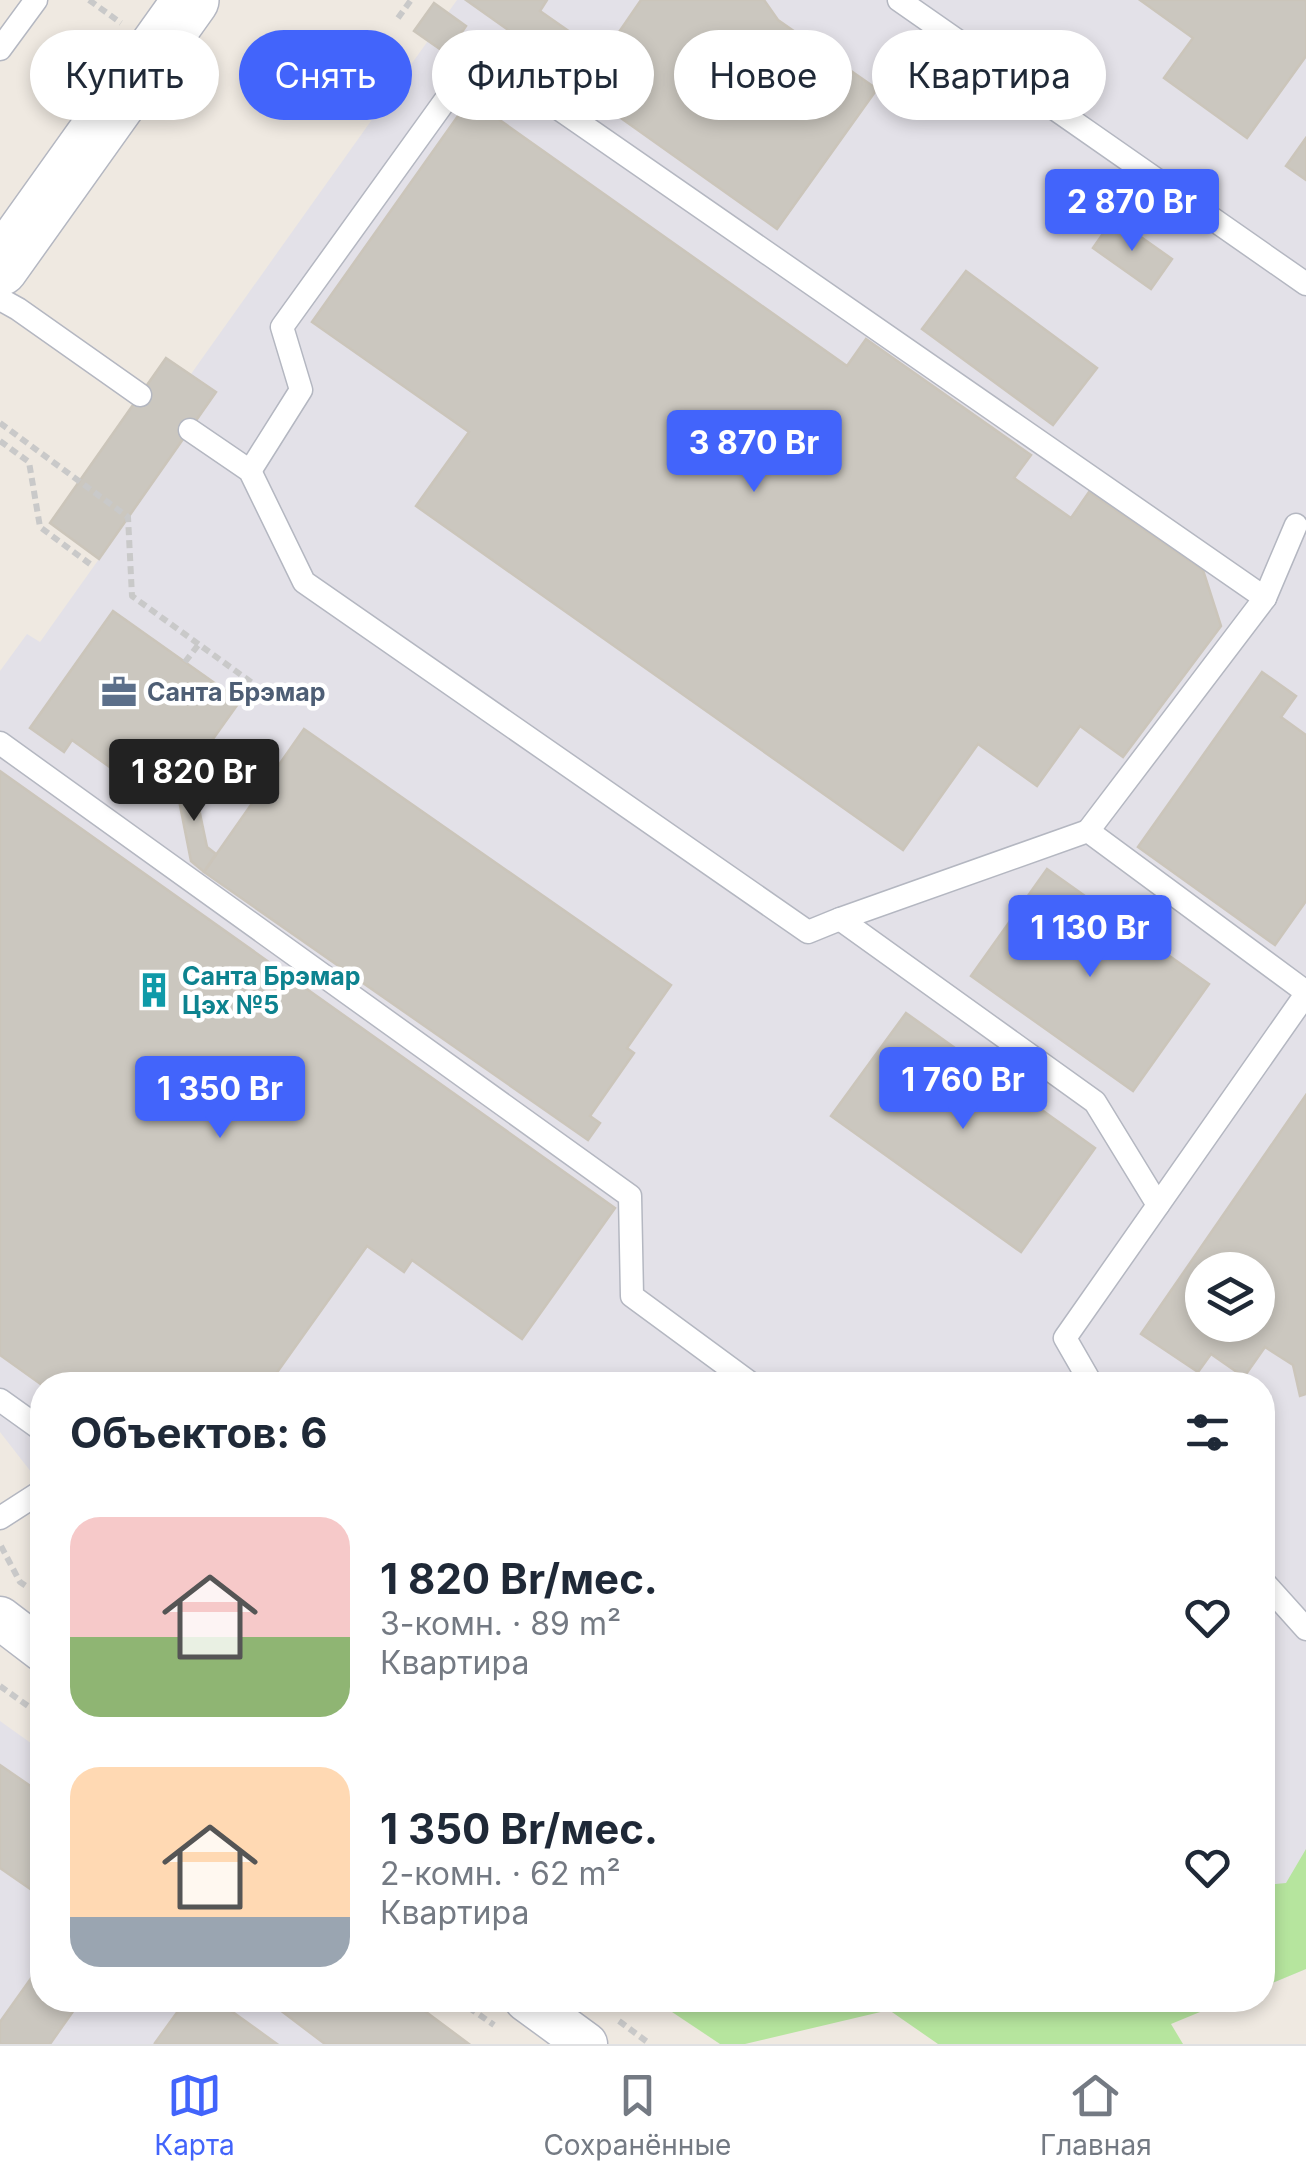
<!DOCTYPE html>
<html lang="ru">
<head>
<meta charset="utf-8">
<style>
  body { margin:0; font-family:Inter,sans-serif; background:#f6f6f7; color:#1f2937; height:100vh; display:flex; flex-direction:column; font-size:38px; white-space:nowrap }
  * { box-sizing:border-box; margin:0 }
  p { font-size:32px; color:#747a83 }
  .icon { flex:none; width:55px; height:55px; fill:none; stroke:currentColor; stroke-width:2; stroke-linecap:round; stroke-linejoin:round }
  .map { position:relative; flex:1; overflow:hidden }
  .panel { position:absolute; left:30px; top:1372px; width:1245px; height:640px; display:flex; flex-direction:column; background:#fff; border-radius:40px; box-shadow:0 5px 15px #0003 }
  .panel>* { flex:none }
  .top-card { position:absolute; left:30px; top:30px; width:1248px; height:90px; display:flex; gap:20px }
  .tools { position:absolute; left:1185px; top:1252px; display:grid; gap:20px }
  .tools a { display:grid; place-items:center; width:90px; height:90px; border-radius:50%; background:#fff; box-shadow:0 5px 15px #0003; font-size:50px }
  .price { position:absolute; translate:-50% -85px; padding:0 22px; border-radius:10px; background:#4264fb; color:#fff; font-size:32px; line-height:65px; filter:drop-shadow(0 2px 5px #0008) }
  .price::after { content:''; position:absolute; left:50%; top:60px; width:30px; height:22px; margin-left:-15px; background:inherit; clip-path:polygon(0 0,100% 0,50% 100%) }
  .price.current { background:#222; color:#fff }
  ul { padding:0; list-style:none }
  li { display:flex; align-items:center; gap:30px; height:250px; padding:0 40px }
  li span { display:grid; place-items:center; flex:none; width:280px; height:200px; border-radius:30px; color:#555 }
  li>.icon { margin-inline-start:auto }
  span .icon { width:120px; height:120px; fill:#fffc; stroke-width:1 }
  li b { font-size:42px }
  h2 { display:flex; justify-content:space-between; align-items:center; height:120px; padding:0 40px; font-size:42px }
  .chip { padding:0 35px; border-radius:45px; background:#fff; box-shadow:0 5px 15px #0003; font-size:35px; line-height:90px }
  .chip.current { background:#4264fb; color:#fff }
  .dock { display:flex; justify-content:space-around; align-items:center; height:140px; border-top:2px solid #e0e1e3; background:#fff; font-size:28px; color:#747a83 }
  .dock a { display:grid; justify-items:center; gap:5px }
  .dock .current { color:#4264fb }
  .map>svg:first-child { display:block }
</style>
</head>
<body>
<div class="map">
<svg width="1306" height="2044" viewBox="0 0 1306 2044">
  <rect width="100%" height="100%" fill="#efe9e1"/>
  <g fill="#e3e1e8" fill-rule="evenodd">
    <path d="M 457,0 L 1306,0 L 1306,1969 L 1263,1987 L 1262,1385 L 42,1385 L 42,1486 L 0,1432 L 0,671 L 27,634 L 40,642 L 99,559 L 50,523 L 166,358 L 191,374 ZM 1202,1270 L 1258,1270 L 1258,1325 L 1202,1325 Z"/>
    <polygon points="0,1721 42,1751 42,2000 399,2000 462,2044 0,2044"/>
  </g>
  <g fill="#b6e59e">
    <polygon points="1306,1849 1306,1969 1263,1987 1263,1885 1286,1883"/>
    <polygon points="654,2000 1229,2000 1171,2024 1183,2044 938,2044 889,2010 745,2044 720,2044"/>
  </g>
  <g fill="#cbc7bf" stroke="#cbc5ba" stroke-width="2.5" fill-rule="evenodd">
    <polygon points="466,0 547,0 540,11 603,55 583,83"/>
    <polygon points="641,0 764,0 778,20 877,89 777,229 580,89"/>
    <polygon points="1140,0 1306,0 1306,56 1247,138 1164,78 1193,38"/>
    <polygon points="434,3 466,26 447,54 414,31"/>
    <polygon points="470,99 847,366 866,339 1031,455 1014,478 1071,518 1089,492 1203,570 1221,626 1123,757 1080,726 1037,786 978,744 903,850 416,506 469,432 312,322"/>
    <polygon points="1306,138 1306,180 1286,166"/>
    <polygon points="1114,218 1172,259 1151,289 1093,248"/>
    <polygon points="966,271 1097,368 1053,425 922,329"/>
    <polygon points="166,358 216,392 99,559 50,523"/>
    <polygon points="113,611 240,701 181,784 155,765 139,788 72,740 64,752 30,728"/>
    <polygon points="1262,672 1296,696 1281,717 1306,735 1306,901 1275,945 1138,847"/>
    <polygon points="304,729 671,985 627,1048 634,1053 590,1116 600,1123 588,1140 204,872"/>
    <polygon points="0,771 615,1208 522,1339 412,1260 404,1272 367,1246 268,1385 42,1385 0,1355"/>
    <polygon points="191,771 207,847 216,854 204,872 191,861 175,780 181,784"/>
    <polygon points="1047,869 1209,984 1133,1091 971,976"/>
    <polygon points="906,1013 1095,1148 1021,1252 831,1116"/>
    <path d="M 1306,1095 L 1306,1394 L 1300,1396 L 1293,1365 L 1265,1347 L 1244,1377 L 1211,1354 L 1198,1372 L 1141,1334 ZM 1202,1270 L 1258,1270 L 1258,1325 L 1202,1325 Z"/>
    <polygon points="0,1765 42,1794 42,1897 0,1868"/>
    <polygon points="42,1963 42,2000 81,2000 50,2044 0,2044 0,2022"/>
    <polygon points="186,2000 216,2000 277,2044 157,2044 155,2043"/>
    <polygon points="267,2000 410,2000 469,2044 325,2044"/>
  </g>
  <g fill="none" stroke-linecap="round" stroke-linejoin="round">
    <defs>
      <g id="service">
        <polyline points="899,0 1306,284"/>
        <polyline points="0,49 36,0"/>
        <polyline points="0,299 18,309 140,395"/>
        <polyline points="190,430 250,471 304,582 808,932 840,919 1088,831 1306,992"/>
        <polyline points="250,471 301,390 282,327 457,84 495,66 558,108 1265,598"/>
        <polyline points="0,743 630,1196 632,1296 753,1385"/>
        <polyline points="1088,831 1265,598 1296,525"/>
        <polyline points="840,919 1095,1102 1158,1205"/>
        <polyline points="1092,1385 1065,1338 1306,994"/>
        <polyline points="0,1400 42,1430"/>
        <polyline points="0,1518 42,1491"/>
        <polyline points="1262,1580 1306,1629"/>
      </g>
      <g id="minor">
        <polyline points="0,1618 42,1650"/>
        <polyline points="526,2000 586,2044"/>
      </g>
      <polyline id="secondary" points="0,268 191,0"/>
    </defs>
    <use href="#service" stroke="#b4b7c1" stroke-width="25"/>
    <use href="#minor" stroke="#b4b7c1" stroke-width="45"/>
    <use href="#secondary" stroke="#b4b7c1" stroke-width="58"/>
    <g stroke="#c9c9c9" stroke-width="6" stroke-dasharray="8 5" stroke-linecap="butt">
      <polyline points="89,0 121,23"/>
      <polyline points="398,18 411,0"/>
      <polyline points="0,423 128,517 132,596 280,703"/>
      <polyline points="0,441 29,462 40,527 90,564"/>
      <polyline points="185,662 199,644"/>
      <polyline points="1,1546 20,1582 26,1586"/>
      <polyline points="0,1686 35,1711 42,1713"/>
      <polyline points="458,2000 494,2025"/>
      <polyline points="619,2021 650,2044"/>
    </g>
    <use href="#service" stroke="#fff" stroke-width="22"/>
    <use href="#minor" stroke="#fff" stroke-width="42"/>
    <use href="#secondary" stroke="#fff" stroke-width="55"/>
  </g>
  <defs>
    <symbol id="office-bare" viewBox="-9 -9 18 18"><path d="M-6-3h4V-5.5h4V-3h4V5H-6ZM-1-4.5V-3h2v-1.5ZM-6 0V1H6V0Z" fill="#5c6f8a" stroke="#fff" stroke-width="2.5" paint-order="stroke"/></symbol>
    <symbol id="building-bare" viewBox="-9 -9 18 18"><path d="M-4-6H4V6H1V3H-1V6H-4ZM-2.5-4.3h1.7v1.8h-1.7ZM.8-4.3h1.7v1.8H.8ZM-2.5-1h1.7V.8h-1.7ZM.8-1h1.7V.8H.8Z" fill="#0f9aa8" stroke="#fff" stroke-width="2.5" paint-order="stroke"/></symbol>
  </defs>
  <g fill-rule="evenodd">
    <use href="#office-bare" x="94" y="667" width="50" height="50"/>
    <use href="#building-bare" x="129" y="965" width="50" height="50"/>
  </g>
  <g text-anchor="middle" dominant-baseline="central" stroke-width="9" stroke-linejoin="round" paint-order="stroke">
    <g font-size="25" font-weight="bold" fill="#4e5e75" stroke="#fff" text-anchor="start">
      <text x="147" y="692">Санта Брэмар</text>
    </g>
    <g font-size="25" font-weight="bold" fill="#0d838f" stroke="#fff" text-anchor="start">
      <text x="182" y="976">Санта Брэмар<tspan x="182" dy="29">Цэх №5</tspan></text>
    </g>
  </g>
</svg>
<div class="tools">
<a><svg class="icon" aria-label="layers" viewBox="0 0 24 24"><path d="M12 4l9 5-9 5-9-5zM3 14l9 5 9-5"/></svg></a>
</div>
<b class="price" style="left:1132px;top:254px">2 870 Br</b>
<b class="price" style="left:754px;top:495px">3 870 Br</b>
<b class="price current" style="left:194px;top:824px">1 820 Br</b>
<b class="price" style="left:1090px;top:980px">1 130 Br</b>
<b class="price" style="left:963px;top:1132px">1 760 Br</b>
<b class="price" style="left:220px;top:1141px">1 350 Br</b>
<div class="top-card">
<a class="chip">Купить</a>
<a class="chip current">Снять</a>
<a class="chip">Фильтры</a>
<a class="chip">Новое</a>
<a class="chip">Квартира</a>
</div>
<section class="panel">
<h2>Объектов: 6<svg class="icon" aria-label="filters" viewBox="0 0 24 24"><path d="M4 7h16M4 17h16"/><circle cx="9" cy="7" r="2"/><circle cx="15" cy="17" r="2"/></svg></h2>
<ul>
<li><span style="background:linear-gradient(#f6c9c9 60%,#8fb573 0)"><svg class="icon" aria-label="home" viewBox="0 0 24 24"><path d="M3 11l9-7 9 7M6 9v11h12V9"/></svg></span><div><b>1 820 Br/мес.</b><p>3-комн. · 89 m²</p><p>Квартира</p></div><svg class="icon" aria-label="heart" viewBox="0 0 24 24"><path d="M12 20l-8-8c-3-5 5-10 8-4 3-6 11-1 8 4z"/></svg></li>
<li><span style="background:linear-gradient(#ffd9b3 75%,#9aa5b1 0)"><svg class="icon" aria-label="home" viewBox="0 0 24 24"><path d="M3 11l9-7 9 7M6 9v11h12V9"/></svg></span><div><b>1 350 Br/мес.</b><p>2-комн. · 62 m²</p><p>Квартира</p></div><svg class="icon" aria-label="heart" viewBox="0 0 24 24"><path d="M12 20l-8-8c-3-5 5-10 8-4 3-6 11-1 8 4z"/></svg></li>
</ul>
</section>
</div>
<nav class="dock">
<a class="current"><svg class="icon" aria-label="map" viewBox="0 0 24 24"><path d="M3 6l6-2 6 2 6-2v14l-6 2-6-2-6 2zM9 4v14M15 6v14"/></svg>Карта</a>
<a><svg class="icon" aria-label="saved" viewBox="0 0 24 24"><path d="M7 4h10v16l-5-4-5 4z"/></svg>Сохранённые</a>
<a><svg class="icon" aria-label="home" viewBox="0 0 24 24"><path d="M3 11l9-7 9 7M6 9v11h12V9"/></svg>Главная</a>
</nav>
</body>
</html>
